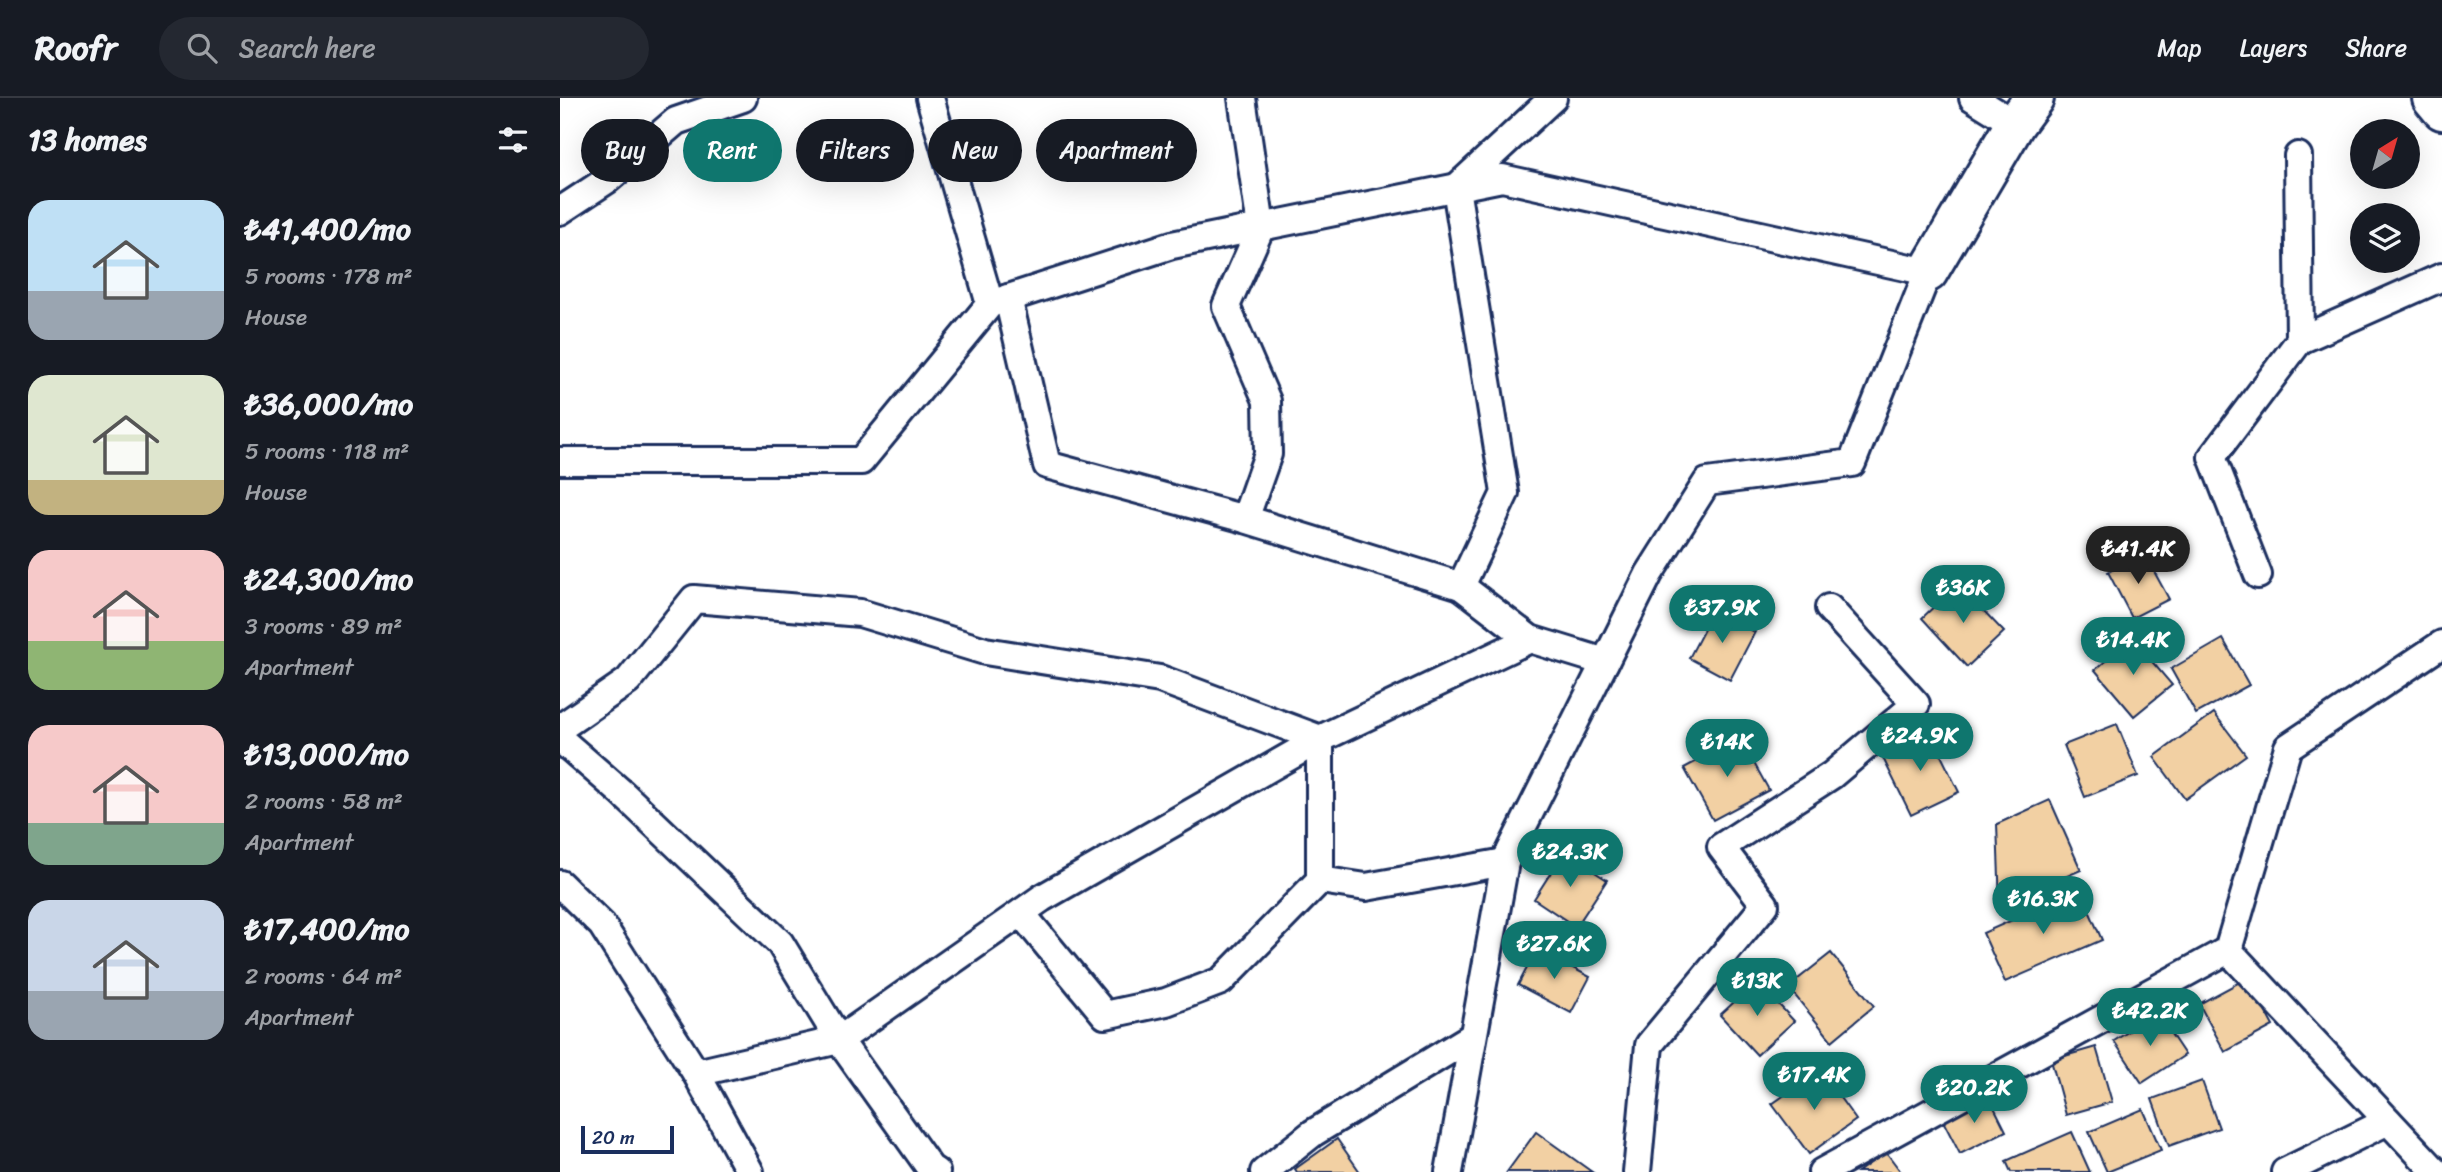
<!DOCTYPE html>
<html lang="en">
<head>
<meta charset="utf-8">
<style>
  body { margin:0; font-family:Sriracha,sans-serif; background:#242831; color:#f1f3f6; height:100vh; display:flex; flex-direction:column; font-size:26px; white-space:nowrap }
  * { box-sizing:border-box; margin:0 }
  p { font-size:23px; color:#9ea1a6 }
  .icon { flex:none; width:38px; height:38px; fill:none; stroke:currentColor; stroke-width:2; stroke-linecap:round; stroke-linejoin:round }
  .map { position:relative; flex:1; overflow:hidden }
  .sheet { display:flex; flex-direction:column; background:#171b24; width:560px }
  .sheet>* { flex:none }
  .banner { position:absolute; left:21px; top:21px; width:665px; height:63px; display:flex; gap:14px }
  .needle { width:46px; rotate:37deg }
  .controls { position:absolute; left:1790px; top:21px; display:grid; gap:14px }
  .controls a { display:grid; place-items:center; width:70px; height:70px; border-radius:50%; background:#171b24; box-shadow:0 7px 28px #0002; font-size:35px }
  .scale { position:absolute; left:21px; bottom:18px; width:93px; box-sizing:border-box; padding-left:7px; border:4px solid #1b2f5e; border-top:0; font-size:19px; line-height:24px; white-space:nowrap; color:#1b2f5e; -webkit-text-stroke:5px #fff; paint-order:stroke }
  .price { position:absolute; translate:-50% -60px; padding:0 16px; border-radius:24px; background:#0f766e; color:#fff; font-size:23px; line-height:46px; filter:drop-shadow(0 2px 4px #0008) }
  .price::after { content:''; position:absolute; left:50%; top:42px; width:21px; height:16px; margin-left:-10px; background:inherit; clip-path:polygon(0 0,100% 0,50% 100%) }
  .price.active { background:#222; color:#fff }
  ul { padding:0; list-style:none }
  li { display:flex; align-items:center; gap:21px; height:175px; padding:0 28px }
  li span { display:grid; place-items:center; flex:none; width:196px; height:140px; border-radius:21px; color:#555 }
  li>.icon { margin-inline-start:auto }
  span .icon { width:84px; height:84px; fill:#fffc; stroke-width:1 }
  li b { font-size:30px }
  h2 { display:flex; justify-content:space-between; align-items:center; height:84px; padding:0 28px; font-size:30px }
  .pill { padding:0 24px; border-radius:32px; background:#171b24; box-shadow:0 7px 28px #0002; font-size:24px; line-height:63px }
  .pill.active { background:#0f766e; color:#fff }
  header { display:flex; align-items:center; gap:42px; box-sizing:border-box; height:98px; padding:0 35px; background:#171b24; border-bottom:2px solid #363941 }
  header strong { font-size:33px }
  nav { display:flex; gap:38px; margin-inline-start:auto; font-size:24px }
  .search { width:490px; height:63px; background:#242831; display:flex; align-items:center; gap:18px; box-sizing:border-box; padding:0 24px; border-radius:38px; color:#9ea1a6; font-size:26px }
  main { display:flex; flex:1; min-height:0 }
  .map>svg:first-child { display:block }
</style>
</head>
<body>
<header>
<strong>Roofr</strong>
<div class="search"><svg class="icon" aria-label="search" viewBox="0 0 24 24"><circle cx="10" cy="10" r="6"/><path d="M15 15l6 6"/></svg>Search here</div>
<nav><a>Map</a><a>Layers</a><a>Share</a></nav>
</header>
<main>
<section class="sheet">
<h2>13 homes<svg class="icon" aria-label="filters" viewBox="0 0 24 24"><path d="M4 7h16M4 17h16"/><circle cx="9" cy="7" r="2"/><circle cx="15" cy="17" r="2"/></svg></h2>
<ul>
<li><span style="background:linear-gradient(#bfe0f5 65%,#9aa5b1 0)"><svg class="icon" aria-label="home" viewBox="0 0 24 24"><path d="M3 11l9-7 9 7M6 9v11h12V9"/></svg></span><div><b>₺41,400/mo</b><p>5 rooms · 178 m²</p><p>House</p></div></li>
<li><span style="background:linear-gradient(#dfe7d0 75%,#c2b280 0)"><svg class="icon" aria-label="home" viewBox="0 0 24 24"><path d="M3 11l9-7 9 7M6 9v11h12V9"/></svg></span><div><b>₺36,000/mo</b><p>5 rooms · 118 m²</p><p>House</p></div></li>
<li><span style="background:linear-gradient(#f6c9c9 65%,#8fb573 0)"><svg class="icon" aria-label="home" viewBox="0 0 24 24"><path d="M3 11l9-7 9 7M6 9v11h12V9"/></svg></span><div><b>₺24,300/mo</b><p>3 rooms · 89 m²</p><p>Apartment</p></div></li>
<li><span style="background:linear-gradient(#f6c9c9 70%,#7fa58c 0)"><svg class="icon" aria-label="home" viewBox="0 0 24 24"><path d="M3 11l9-7 9 7M6 9v11h12V9"/></svg></span><div><b>₺13,000/mo</b><p>2 rooms · 58 m²</p><p>Apartment</p></div></li>
<li><span style="background:linear-gradient(#c9d6e8 65%,#9aa5b1 0)"><svg class="icon" aria-label="home" viewBox="0 0 24 24"><path d="M3 11l9-7 9 7M6 9v11h12V9"/></svg></span><div><b>₺17,400/mo</b><p>2 rooms · 64 m²</p><p>Apartment</p></div></li>
</ul>
</section>
<div class="map">
<svg width="1882" height="1074" viewBox="0 0 1882 1074">
  <rect width="100%" height="100%" fill="#fff"/>
  <filter id="ink" filterUnits="userSpaceOnUse"><feTurbulence type="fractalNoise" baseFrequency=".0143" numOctaves="2"/><feDisplacementMap in="SourceGraphic" scale="14" xChannelSelector="R" yChannelSelector="G"/><feConvolveMatrix kernelMatrix="1 2 1 2 8 2 1 2 1" color-interpolation-filters="sRGB"/></filter>
  <g filter="url(#ink)">
    <g fill="#f2d0a3" stroke="#1b2f5e" stroke-width="2">
      <polygon points="1584,455 1609,501 1572,520 1548,474"/>
      <polygon points="1398,486 1444,534 1407,569 1362,520"/>
      <polygon points="1154,512 1195,534 1170,582 1129,560"/>
      <polygon points="1572,540 1612,587 1574,618 1535,572"/>
      <polygon points="1663,541 1689,587 1636,616 1611,571"/>
      <polygon points="1654,615 1686,657 1625,701 1594,659"/>
      <polygon points="1557,626 1578,678 1525,699 1504,647"/>
      <polygon points="1369,633 1399,694 1351,717 1321,656"/>
      <polygon points="1180,640 1209,692 1153,722 1124,670"/>
      <polygon points="1490,702 1521,772 1440,807 1437,726"/>
      <polygon points="1004,754 1047,782 1016,829 974,801"/>
      <polygon points="1520,792 1542,842 1445,884 1423,835"/>
      <polygon points="977,851 1030,879 1011,915 958,887"/>
      <polygon points="1271,855 1314,908 1272,943 1228,889"/>
      <polygon points="1687,880 1713,928 1665,954 1639,906"/>
      <polygon points="1197,883 1234,923 1197,957 1160,917"/>
      <polygon points="1597,915 1625,957 1582,985 1554,943"/>
      <polygon points="1536,949 1552,1004 1506,1017 1491,962"/>
      <polygon points="1260,972 1296,1022 1249,1056 1212,1006"/>
      <polygon points="1642,983 1659,1030 1609,1048 1592,1001"/>
      <polygon points="1428,997 1446,1033 1400,1056 1382,1021"/>
      <polygon points="1583,1011 1601,1052 1547,1074 1529,1034"/>
      <polygon points="976,1034 1032,1074 947,1074"/>
      <polygon points="1512,1034 1530,1074 1451,1074 1446,1063"/>
      <polygon points="777,1041 800,1074 737,1074 735,1071"/>
      <polygon points="1326,1054 1341,1074 1298,1074"/>
    </g>
    <g fill="none" stroke-linecap="round" stroke-linejoin="round">
      <defs>
        <g id="street">
          <polyline points="370,0 430,206 612,147 942,80 1368,174 1292,365 1147,384 1089,476 945,764"/>
          <polyline points="682,0 701,129 666,208 707,303 708,356 685,421"/>
          <polyline points="1413,0 1455,26"/>
          <polyline points="0,113 47,82 116,23 183,0"/>
          <polyline points="448,200 487,367 685,421 901,488 945,395 896,90 993,0"/>
          <polyline points="1740,242 1882,179"/>
          <polyline points="0,363 301,363 430,206"/>
          <polyline points="1698,477 1652,359 1740,242 1738,58"/>
          <polyline points="901,488 970,541 1045,564"/>
          <polyline points="0,630 68,583 134,501 300,515 425,553 600,581 760,641 970,541"/>
          <polyline points="0,641 62,695 220,845 279,942 370,1070 376,1074"/>
          <polyline points="760,782 806,789 945,764 889,1074"/>
          <polyline points="0,786 42,827 136,975"/>
          <polyline points="461,815 545,917 606,904 661,883 760,782 760,641"/>
          <polyline points="1668,852 1728,649 1882,546"/>
          <polyline points="190,1074 136,975 279,942 482,800 760,641"/>
          <polyline points="704,1074 753,1035 913,938"/>
          <polyline points="1077,1074 1089,947 1205,807 1161,749 1272,677 1356,606 1269,510"/>
          <polyline points="1262,1074 1668,852 1876,1074"/>
          <polyline points="1725,1074 1828,1023"/>
        </g>
        <g id="secondary">
          <polyline points="1872,0 1882,12"/>
          <polyline points="1368,174 1455,26 1474,0"/>
        </g>
      </defs>
      <use href="#street" stroke="#1b2f5e" stroke-width="32"/>
      <use href="#secondary" stroke="#1b2f5e" stroke-width="44"/>
      <use href="#street" stroke="#fff" stroke-width="26"/>
      <use href="#secondary" stroke="#fff" stroke-width="38"/>
    </g>
  </g>
</svg>
<div class="controls">
<a><svg class="needle" viewBox="-14 -14 28 28"><path d="M0-13l5 13h-10z" fill="#e53935"/><path d="M0 13l5-13h-10z" fill="#9ea1a6"/></svg></a>
<a><svg class="icon" aria-label="layers" viewBox="0 0 24 24"><path d="M12 4l9 5-9 5-9-5zM3 14l9 5 9-5"/></svg></a>
</div>
<div class="scale">20 m</div>
<b class="price active" style="left:1578px;top:488px">₺41.4K</b>
<b class="price" style="left:1403px;top:527px">₺36K</b>
<b class="price" style="left:1162px;top:547px">₺37.9K</b>
<b class="price" style="left:1573px;top:579px">₺14.4K</b>
<b class="price" style="left:1360px;top:675px">₺24.9K</b>
<b class="price" style="left:1167px;top:681px">₺14K</b>
<b class="price" style="left:1010px;top:791px">₺24.3K</b>
<b class="price" style="left:1483px;top:838px">₺16.3K</b>
<b class="price" style="left:994px;top:883px">₺27.6K</b>
<b class="price" style="left:1197px;top:920px">₺13K</b>
<b class="price" style="left:1590px;top:950px">₺42.2K</b>
<b class="price" style="left:1254px;top:1014px">₺17.4K</b>
<b class="price" style="left:1414px;top:1027px">₺20.2K</b>
<div class="banner">
<a class="pill">Buy</a>
<a class="pill active">Rent</a>
<a class="pill">Filters</a>
<a class="pill">New</a>
<a class="pill">Apartment</a>
</div>
</div>
</main>
</body>
</html>
